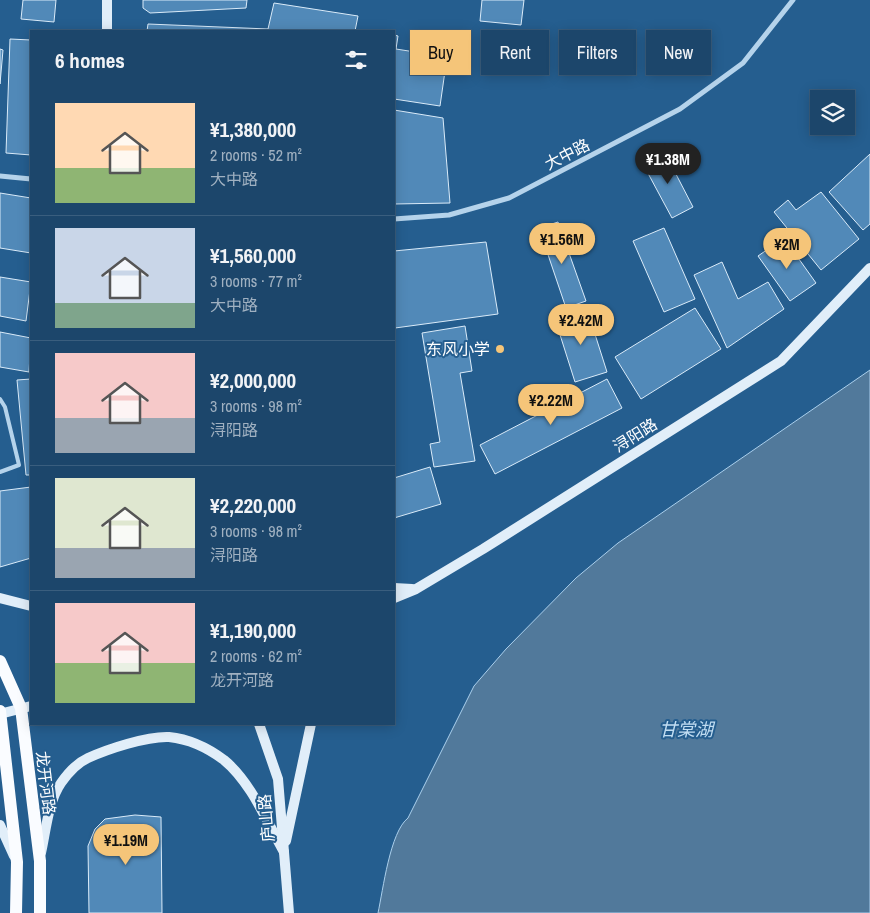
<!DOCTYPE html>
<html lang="en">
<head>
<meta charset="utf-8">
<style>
  body { margin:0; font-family:"Archivo Narrow","Noto Sans SC",sans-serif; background:#254d71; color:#f1f3f6; height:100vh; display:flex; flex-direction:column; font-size:19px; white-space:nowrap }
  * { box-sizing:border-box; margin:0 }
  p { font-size:16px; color:#a0b1c1 }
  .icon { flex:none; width:28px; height:28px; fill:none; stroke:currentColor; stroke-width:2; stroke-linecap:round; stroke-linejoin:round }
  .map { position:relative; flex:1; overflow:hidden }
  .panel { position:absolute; left:30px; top:30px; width:365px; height:695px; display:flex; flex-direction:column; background:#1c466b; border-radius:0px; box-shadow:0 2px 12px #0003,0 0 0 1px #3a5e7e }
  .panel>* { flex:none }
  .top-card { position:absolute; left:410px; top:30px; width:385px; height:45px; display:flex; gap:10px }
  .controls { position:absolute; left:810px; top:90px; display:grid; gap:10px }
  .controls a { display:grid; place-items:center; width:45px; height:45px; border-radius:0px; background:#1c466b; box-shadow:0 2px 12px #0003,0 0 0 1px #3a5e7e; font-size:25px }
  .price { position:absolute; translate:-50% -42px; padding:0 11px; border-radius:18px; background:#f5c579; color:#111; font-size:16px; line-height:32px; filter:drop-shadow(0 1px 2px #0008) }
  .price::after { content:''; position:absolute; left:50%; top:30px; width:15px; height:11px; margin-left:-8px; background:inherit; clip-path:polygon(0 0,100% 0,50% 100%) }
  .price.selected { background:#222; color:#fff }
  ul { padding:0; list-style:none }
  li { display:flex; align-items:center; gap:15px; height:125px; padding:0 25px }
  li+li { border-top:1px solid #3a5e7e }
  li span { display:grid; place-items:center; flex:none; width:140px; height:100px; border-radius:0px; color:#555 }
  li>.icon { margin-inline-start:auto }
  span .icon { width:60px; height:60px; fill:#fffc; stroke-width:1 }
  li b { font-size:21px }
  h2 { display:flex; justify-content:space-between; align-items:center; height:60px; padding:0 25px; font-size:21px }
  .tag { padding:0 18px; border-radius:0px; background:#1c466b; box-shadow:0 2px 12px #0003,0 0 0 1px #3a5e7e; font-size:18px; line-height:45px }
  .tag.selected { background:#f5c579; color:#111 }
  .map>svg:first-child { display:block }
</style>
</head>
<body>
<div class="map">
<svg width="870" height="913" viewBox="0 0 870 913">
  <rect width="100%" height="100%" fill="#255e8f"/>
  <path fill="#51799b" stroke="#aacfec" d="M 870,370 L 870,913 L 378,913 C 383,890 390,832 408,818 L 474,686 L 506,649 L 576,578 L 618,543 Z"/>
  <g fill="#5189b8" stroke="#daebf9">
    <polygon points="23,0 56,0 54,22 21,19"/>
    <polygon points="143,0 247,0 246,8 150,13 143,8"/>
    <polygon points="482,0 524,0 521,25 480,21"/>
    <polygon points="274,3 358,16 355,31 147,31 148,24 268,29"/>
    <polygon points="394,35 398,36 396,49 447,57 440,106 394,99"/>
    <polygon points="10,39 31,40 31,155 6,153"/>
    <polygon points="0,49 3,50 0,84"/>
    <polygon points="394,110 443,118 450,203 394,204"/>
    <polygon points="665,153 693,207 672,218 643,164"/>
    <polygon points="870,154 870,224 863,230 829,192"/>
    <polygon points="821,192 859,239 821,270 774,212 788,200 796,210"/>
    <polygon points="0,193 31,198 31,253 0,248"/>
    <polygon points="558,222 586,301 566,308 539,228"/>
    <polygon points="664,228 695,299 664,312 633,241"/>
    <polygon points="784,238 816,283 790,301 758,256"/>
    <polygon points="486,242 498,314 395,328 394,251"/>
    <polygon points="722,262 738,299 768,282 784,309 727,348 694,275"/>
    <polygon points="0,277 31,282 26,321 0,316"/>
    <polygon points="695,308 721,349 641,399 615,357"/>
    <polygon points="587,309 607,372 575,382 555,319"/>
    <polygon points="465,326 472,371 460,373 475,461 434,467 430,444 440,442 422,333"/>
    <polygon points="0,332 31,338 29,372 0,367"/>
    <polygon points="31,379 31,475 26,475 17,380"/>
    <polygon points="607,379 622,408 495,474 480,445"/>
    <polygon points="430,467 441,504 394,518 394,478"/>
    <polygon points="31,487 31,558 0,567 0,491"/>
    <polygon points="135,815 161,817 162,913 89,913 88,846 95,829 105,819"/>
  </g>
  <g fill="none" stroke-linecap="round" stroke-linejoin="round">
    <polyline stroke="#b5d3eb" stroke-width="4" points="0,399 5,407 19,465 0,472"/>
    <g stroke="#b5d3eb" stroke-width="5">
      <polyline points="0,176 31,179"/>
      <polyline points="394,219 449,215 509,198 680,109 743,63 793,0"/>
    </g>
    <g stroke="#e1eef9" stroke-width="10">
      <polyline points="107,31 107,0"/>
      <polyline points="394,588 412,589"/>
      <polyline points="0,598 31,606"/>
      <polyline points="394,598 416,589 483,549 781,361 870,268"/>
      <polyline points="0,714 31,706"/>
      <polyline points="259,724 278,779 289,913"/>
      <polyline points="0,825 14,856"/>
      <polyline points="286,841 311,724"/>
      <path d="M 41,853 C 46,831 48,802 61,783 C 68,773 77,763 88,758 C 108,749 147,736 169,737 C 189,739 208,748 224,760 C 251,782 267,822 284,852"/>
    </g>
    <g stroke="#fafcff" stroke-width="12">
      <polyline points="0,661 21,708 40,861 40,913"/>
      <polyline points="0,711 17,862 16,913"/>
    </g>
  </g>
  <circle fill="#f5c579" stroke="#255e8f" stroke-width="2" cx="500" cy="349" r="5"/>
  <g text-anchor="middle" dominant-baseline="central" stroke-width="4" stroke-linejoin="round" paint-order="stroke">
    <g font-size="16" fill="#fff" stroke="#255e8f">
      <text transform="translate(567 154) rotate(-27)">大中路</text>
      <text transform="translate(635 435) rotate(-32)">浔阳路</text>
      <text transform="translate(46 783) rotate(83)">龙开河路</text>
      <text transform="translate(266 818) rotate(-95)">庐山路</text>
    </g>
    <g font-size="16" fill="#fff" stroke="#255e8f" text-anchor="end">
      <text x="490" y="349">东风小学</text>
    </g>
    <g font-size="18" font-style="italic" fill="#c1ddf2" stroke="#255e8f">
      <text x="686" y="729">甘棠湖</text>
    </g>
  </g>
</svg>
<div class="controls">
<a><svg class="icon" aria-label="layers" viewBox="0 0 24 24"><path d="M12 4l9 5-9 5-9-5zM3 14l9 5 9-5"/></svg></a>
</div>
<b class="price selected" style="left:668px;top:185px">¥1.38M</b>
<b class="price" style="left:562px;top:265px">¥1.56M</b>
<b class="price" style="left:787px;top:270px">¥2M</b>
<b class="price" style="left:581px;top:346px">¥2.42M</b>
<b class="price" style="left:551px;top:426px">¥2.22M</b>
<b class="price" style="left:126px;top:866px">¥1.19M</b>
<div class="top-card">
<a class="tag selected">Buy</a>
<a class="tag">Rent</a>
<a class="tag">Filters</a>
<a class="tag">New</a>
</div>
<section class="panel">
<h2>6 homes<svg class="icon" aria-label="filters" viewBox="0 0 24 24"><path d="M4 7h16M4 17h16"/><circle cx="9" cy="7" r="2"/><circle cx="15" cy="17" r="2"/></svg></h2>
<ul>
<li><span style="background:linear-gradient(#ffd9b3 65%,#8fb573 0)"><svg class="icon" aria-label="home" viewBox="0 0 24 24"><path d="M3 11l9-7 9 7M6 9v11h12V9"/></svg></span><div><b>¥1,380,000</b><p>2 rooms · 52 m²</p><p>大中路</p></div></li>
<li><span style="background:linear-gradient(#c9d6e8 75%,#7fa58c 0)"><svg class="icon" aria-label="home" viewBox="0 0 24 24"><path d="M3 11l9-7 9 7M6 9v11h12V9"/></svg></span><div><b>¥1,560,000</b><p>3 rooms · 77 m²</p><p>大中路</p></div></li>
<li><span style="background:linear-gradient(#f6c9c9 65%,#9aa5b1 0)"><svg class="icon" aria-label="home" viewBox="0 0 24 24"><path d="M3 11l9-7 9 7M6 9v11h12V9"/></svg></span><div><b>¥2,000,000</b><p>3 rooms · 98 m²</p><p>浔阳路</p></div></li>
<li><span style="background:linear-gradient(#dfe7d0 70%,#9aa5b1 0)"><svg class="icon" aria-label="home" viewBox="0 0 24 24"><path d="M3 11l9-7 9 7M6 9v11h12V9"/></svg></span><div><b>¥2,220,000</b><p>3 rooms · 98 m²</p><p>浔阳路</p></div></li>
<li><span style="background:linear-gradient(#f6c9c9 60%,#8fb573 0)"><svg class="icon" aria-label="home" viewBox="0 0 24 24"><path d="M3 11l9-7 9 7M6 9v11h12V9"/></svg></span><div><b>¥1,190,000</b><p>2 rooms · 62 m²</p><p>龙开河路</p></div></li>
</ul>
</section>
</div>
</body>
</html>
